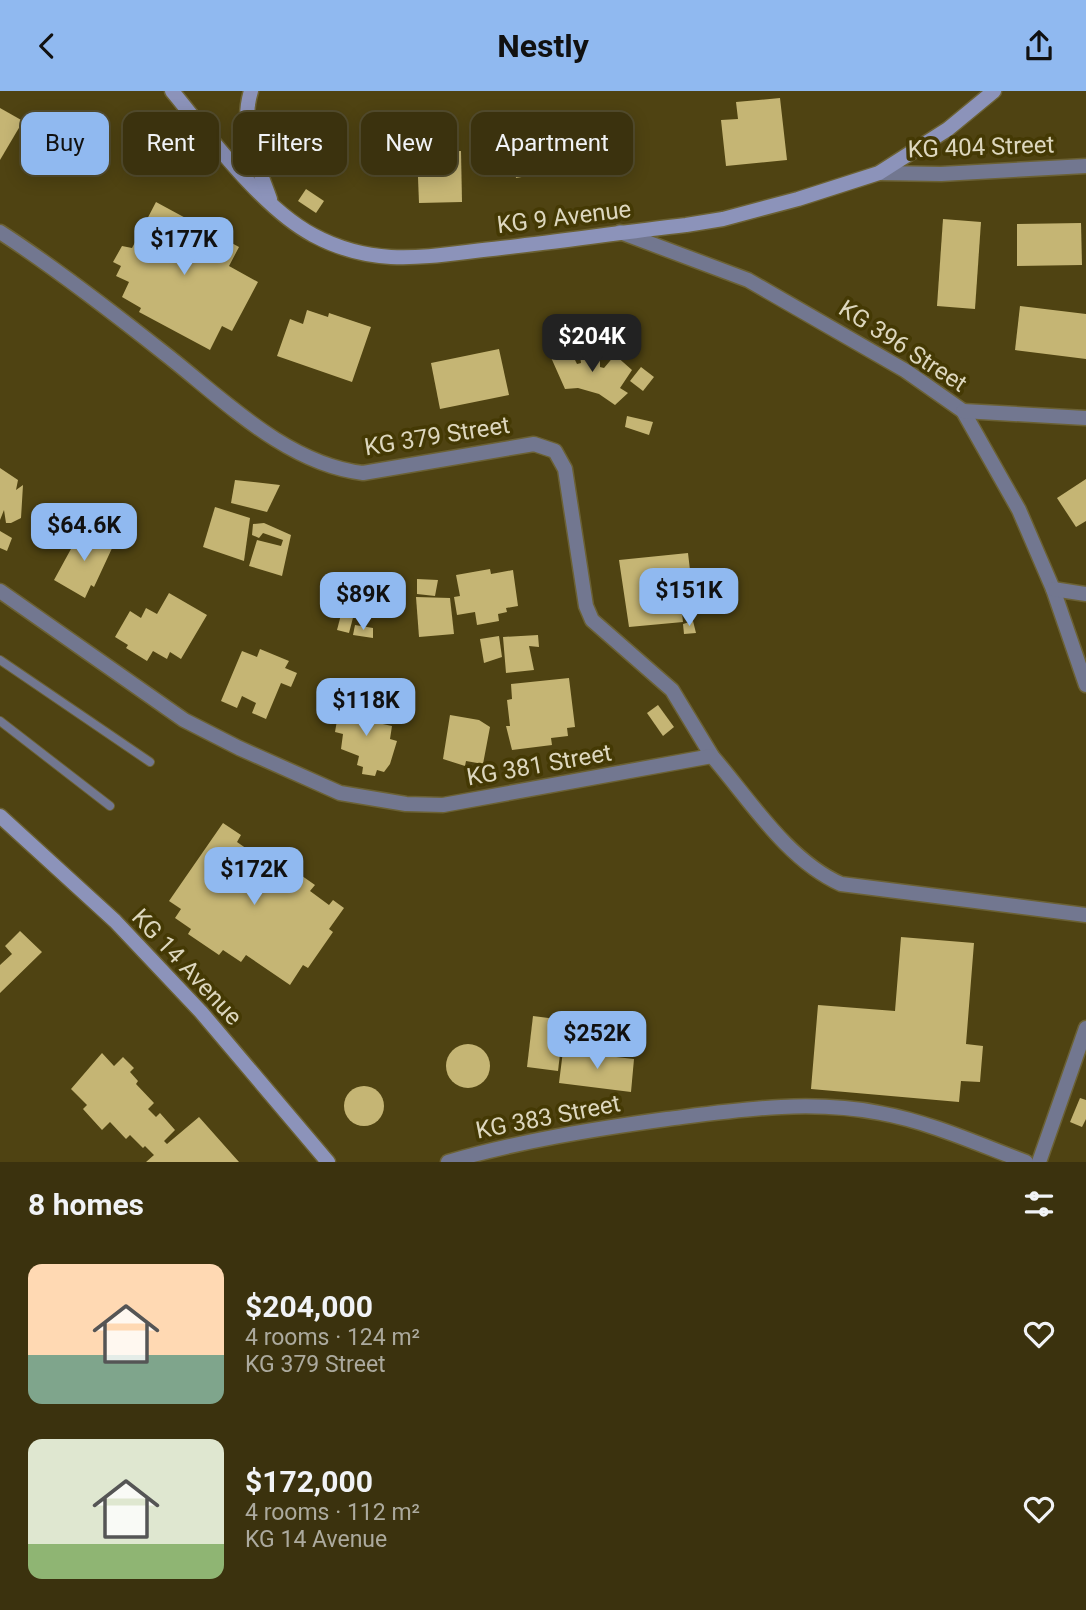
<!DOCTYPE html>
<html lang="en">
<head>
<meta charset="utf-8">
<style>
  body { margin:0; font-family:Roboto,sans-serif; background:#463e1c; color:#f1f3f6; height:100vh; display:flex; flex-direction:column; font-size:26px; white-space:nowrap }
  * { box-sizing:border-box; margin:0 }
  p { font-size:23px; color:#acaa9e }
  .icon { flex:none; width:38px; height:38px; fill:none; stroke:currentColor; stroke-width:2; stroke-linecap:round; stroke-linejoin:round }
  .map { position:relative; height:1071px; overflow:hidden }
  .drawer { display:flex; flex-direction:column; background:#3b320e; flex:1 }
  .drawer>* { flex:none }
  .banner { position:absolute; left:21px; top:21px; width:700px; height:63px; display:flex; gap:14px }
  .price { position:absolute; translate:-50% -60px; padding:0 16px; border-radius:14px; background:#90b9f0; color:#111; font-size:23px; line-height:46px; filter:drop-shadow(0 2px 4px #0008) }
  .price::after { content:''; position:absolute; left:50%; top:42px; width:21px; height:16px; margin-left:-10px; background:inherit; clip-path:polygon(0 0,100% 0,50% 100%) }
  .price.selected { background:#222; color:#fff }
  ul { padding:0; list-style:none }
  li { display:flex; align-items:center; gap:21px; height:175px; padding:0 28px }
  li span { display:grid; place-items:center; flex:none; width:196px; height:140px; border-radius:14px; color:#555 }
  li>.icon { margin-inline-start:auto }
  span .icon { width:84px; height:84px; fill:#fffc; stroke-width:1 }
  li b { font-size:30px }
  h2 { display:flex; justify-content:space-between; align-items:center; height:84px; padding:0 28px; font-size:30px }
  .chip { padding:0 24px; border-radius:14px; background:#3b320e; box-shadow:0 4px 18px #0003,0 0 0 2px #544d2e; font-size:24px; line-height:63px }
  .chip.selected { background:#90b9f0; color:#111 }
  header { display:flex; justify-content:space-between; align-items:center; height:91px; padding:0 28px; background:#90b9f0; color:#111; font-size:32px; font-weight:700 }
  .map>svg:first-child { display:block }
</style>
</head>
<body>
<header><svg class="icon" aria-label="back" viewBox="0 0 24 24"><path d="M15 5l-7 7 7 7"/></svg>Nestly<svg class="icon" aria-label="share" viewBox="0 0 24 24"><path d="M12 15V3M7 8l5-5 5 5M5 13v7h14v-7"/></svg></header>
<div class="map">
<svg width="1086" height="1071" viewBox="0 0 1086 1071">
  <rect width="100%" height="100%" fill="#4f4312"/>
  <g fill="#c5b574">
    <polygon points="780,7 787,69 726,75 721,29 738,28 736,11"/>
    <polygon points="0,17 23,30 0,69"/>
    <polygon points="516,45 517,53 537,49 544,82 516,87 514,76 492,80 486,51"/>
    <polygon points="471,54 481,54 482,73 472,74"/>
    <polygon points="461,60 462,111 419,112 417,61"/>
    <polygon points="306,98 324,110 316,122 298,110"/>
    <polygon points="156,111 239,156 229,175 258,191 232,240 222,235 210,259 139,221 141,217 122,206 129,191 116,185 121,175 113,171 122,155 132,157"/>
    <polygon points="943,128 981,131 975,218 937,215"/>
    <polygon points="1081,132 1082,174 1017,175 1017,133"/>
    <polygon points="1020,215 1086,223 1086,268 1015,259"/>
    <polygon points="307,219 328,226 329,222 371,236 352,291 277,265 290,228 303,233"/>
    <polygon points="568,255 577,273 581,272 580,264 600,266 600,276 604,277 615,264 632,279 620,297 628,302 615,314 599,303 578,297 565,298 549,262"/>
    <polygon points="499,258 509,304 440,318 431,272"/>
    <polygon points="641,276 654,286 643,300 630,290"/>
    <polygon points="627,325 653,331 649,344 625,336"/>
    <polygon points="0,377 18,389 16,399 23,394 21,427 11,432 6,432 4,419 0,429"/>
    <polygon points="1086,388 1086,430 1076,436 1057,407"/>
    <polygon points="235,389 280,394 267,421 231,412"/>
    <polygon points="215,416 250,427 244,470 203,456"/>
    <polygon points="264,432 291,444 282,485 249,475 257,449 281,455 283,449 263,442 259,447 252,444 253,433"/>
    <polygon points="83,436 114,453 94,496 91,494 85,507 54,489"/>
    <polygon points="0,440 12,447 7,460 0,457"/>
    <polygon points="688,462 692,496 679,497 683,531 629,536 619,469"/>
    <polygon points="490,478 491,483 513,479 518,515 506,517 507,521 498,523 499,530 477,534 475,521 457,524 454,506 460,505 456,484"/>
    <polygon points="417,488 438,489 435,505 417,503"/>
    <polygon points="169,502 207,524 181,568 170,561 167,568 153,560 147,570 126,557 128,554 115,546 130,520 141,527 146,517 157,523"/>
    <polygon points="416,506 450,507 454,543 419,546"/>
    <polygon points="343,516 355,519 349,542 337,539"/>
    <polygon points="693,530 696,542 684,543 683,533"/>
    <polygon points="355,534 373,537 373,547 353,544"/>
    <polygon points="538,544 539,556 529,555 534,579 506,582 503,546"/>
    <polygon points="499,545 502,566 484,572 480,548"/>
    <polygon points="260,558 289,570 285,577 297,582 291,596 281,592 266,628 252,622 256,612 242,605 237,617 221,610 242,560 257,566"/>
    <polygon points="569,587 575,636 567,637 568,645 551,647 552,654 512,659 506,635 510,635 507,609 512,608 511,593"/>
    <polygon points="340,612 368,617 367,623 380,625 378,632 392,635 390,648 397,650 390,673 384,681 377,679 375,685 362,683 363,676 357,674 359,665 341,658 343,643 335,641"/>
    <polygon points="658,614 674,636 663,645 647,622"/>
    <polygon points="450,624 479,629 490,636 483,673 466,670 465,675 443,668"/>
    <polygon points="223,732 241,744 237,751 263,769 272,756 299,774 295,780 315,794 310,800 329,814 333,809 344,817 329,838 333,841 308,877 303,874 290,894 246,864 241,871 223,859 219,864 188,843 191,838 175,827 181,818 169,810"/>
    <polygon points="20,840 42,861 0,902 0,874 12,863 5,855"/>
    <polygon points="901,846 974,852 966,953 983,955 980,991 961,990 959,1011 811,998 818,914 895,920"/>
    <polygon points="533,925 564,929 558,980 527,976"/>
    <circle cx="468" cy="975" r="22"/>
    <polygon points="563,960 634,968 631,1001 559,992"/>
    <polygon points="102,962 114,975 123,966 134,977 130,981 138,990 136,993 154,1012 148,1018 156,1026 160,1022 175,1039 164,1050 167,1053 199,1026 239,1071 146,1071 154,1064 145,1055 143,1057 130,1044 126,1048 110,1031 102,1039 83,1018 87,1014 71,998"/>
    <circle cx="364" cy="1015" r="20"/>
    <polygon points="1080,1007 1086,1009 1086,1028 1082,1036 1070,1031"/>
  </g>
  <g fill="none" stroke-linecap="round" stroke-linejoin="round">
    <defs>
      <g id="lane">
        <polyline points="0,569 150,671"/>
        <polyline points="0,630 110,715"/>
      </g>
      <g id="street">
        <polyline points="879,82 941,83 1086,75"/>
        <path d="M 0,141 C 57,178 111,220 164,262 C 223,308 286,373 363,382 L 534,353 L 555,360 L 565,378 L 586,515 L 592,529 L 672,599 L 712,665"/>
        <polyline points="620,141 748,189 906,280 963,320 1019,419 1053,498 1086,594"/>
        <polyline points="963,320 1086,327"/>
        <polyline points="1053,498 1086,503"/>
        <path d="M 0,500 L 184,629 L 239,657 L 340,702 L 406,713 L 443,714 L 712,665 C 750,709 787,769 841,793 L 1086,824"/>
        <path d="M 448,1071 C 519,1050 594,1038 667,1028 C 738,1019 808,1008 880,1022 C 930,1031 978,1053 1026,1071"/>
        <polyline points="1039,1071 1086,937"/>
      </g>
      <g id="secondary">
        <path d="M 172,0 C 209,45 262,117 313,144 C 378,179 432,164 501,157 C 563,150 624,141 686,134 L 723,128 L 798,108 L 879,82 L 948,38 L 994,0"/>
        <path d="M 251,0 C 239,39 257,71 270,108"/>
        <polyline points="0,725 115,830 201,921 328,1071"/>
      </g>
    </defs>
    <use href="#lane" stroke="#6b6134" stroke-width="10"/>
    <use href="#street" stroke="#6b6134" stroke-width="17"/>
    <use href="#secondary" stroke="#6b6134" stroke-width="17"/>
    <use href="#lane" stroke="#727790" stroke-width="8"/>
    <use href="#street" stroke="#727790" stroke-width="14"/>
    <use href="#secondary" stroke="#8c93ba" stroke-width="14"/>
  </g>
  <g text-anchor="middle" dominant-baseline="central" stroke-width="7" stroke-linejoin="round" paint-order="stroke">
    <g font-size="24" fill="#ddd7be" stroke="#443904">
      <text transform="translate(981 56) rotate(-2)">KG 404 Street</text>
      <text transform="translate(564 126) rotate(-7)">KG 9 Avenue</text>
      <text transform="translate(903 255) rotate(33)">KG 396 Street</text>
      <text transform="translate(437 345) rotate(-9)">KG 379 Street</text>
      <text transform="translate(539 674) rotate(-10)">KG 381 Street</text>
      <text transform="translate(187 876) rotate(47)">KG 14 Avenue</text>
      <text transform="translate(548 1026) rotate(-11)">KG 383 Street</text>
    </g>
  </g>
</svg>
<b class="price" style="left:184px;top:186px">$177K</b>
<b class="price selected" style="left:592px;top:283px">$204K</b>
<b class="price" style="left:84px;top:472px">$64.6K</b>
<b class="price" style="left:689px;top:537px">$151K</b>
<b class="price" style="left:363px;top:541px">$89K</b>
<b class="price" style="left:366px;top:647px">$118K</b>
<b class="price" style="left:254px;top:816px">$172K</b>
<b class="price" style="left:597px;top:980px">$252K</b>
<div class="banner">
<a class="chip selected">Buy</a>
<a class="chip">Rent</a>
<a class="chip">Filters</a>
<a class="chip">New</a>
<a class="chip">Apartment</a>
</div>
</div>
<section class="drawer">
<h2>8 homes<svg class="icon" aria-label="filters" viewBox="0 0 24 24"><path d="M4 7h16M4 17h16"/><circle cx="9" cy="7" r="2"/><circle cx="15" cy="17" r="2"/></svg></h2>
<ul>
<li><span style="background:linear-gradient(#ffd9b3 65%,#7fa58c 0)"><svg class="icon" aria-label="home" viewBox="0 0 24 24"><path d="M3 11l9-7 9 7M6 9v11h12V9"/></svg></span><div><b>$204,000</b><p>4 rooms · 124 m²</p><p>KG 379 Street</p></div><svg class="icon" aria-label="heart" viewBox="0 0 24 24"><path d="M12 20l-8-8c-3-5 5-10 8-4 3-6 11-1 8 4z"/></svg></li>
<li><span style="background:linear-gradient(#dfe7d0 75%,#8fb573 0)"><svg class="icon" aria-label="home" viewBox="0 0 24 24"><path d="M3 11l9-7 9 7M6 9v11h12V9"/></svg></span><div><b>$172,000</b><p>4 rooms · 112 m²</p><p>KG 14 Avenue</p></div><svg class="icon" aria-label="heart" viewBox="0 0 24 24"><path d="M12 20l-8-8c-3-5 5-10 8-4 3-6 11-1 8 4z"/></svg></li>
</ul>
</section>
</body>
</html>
